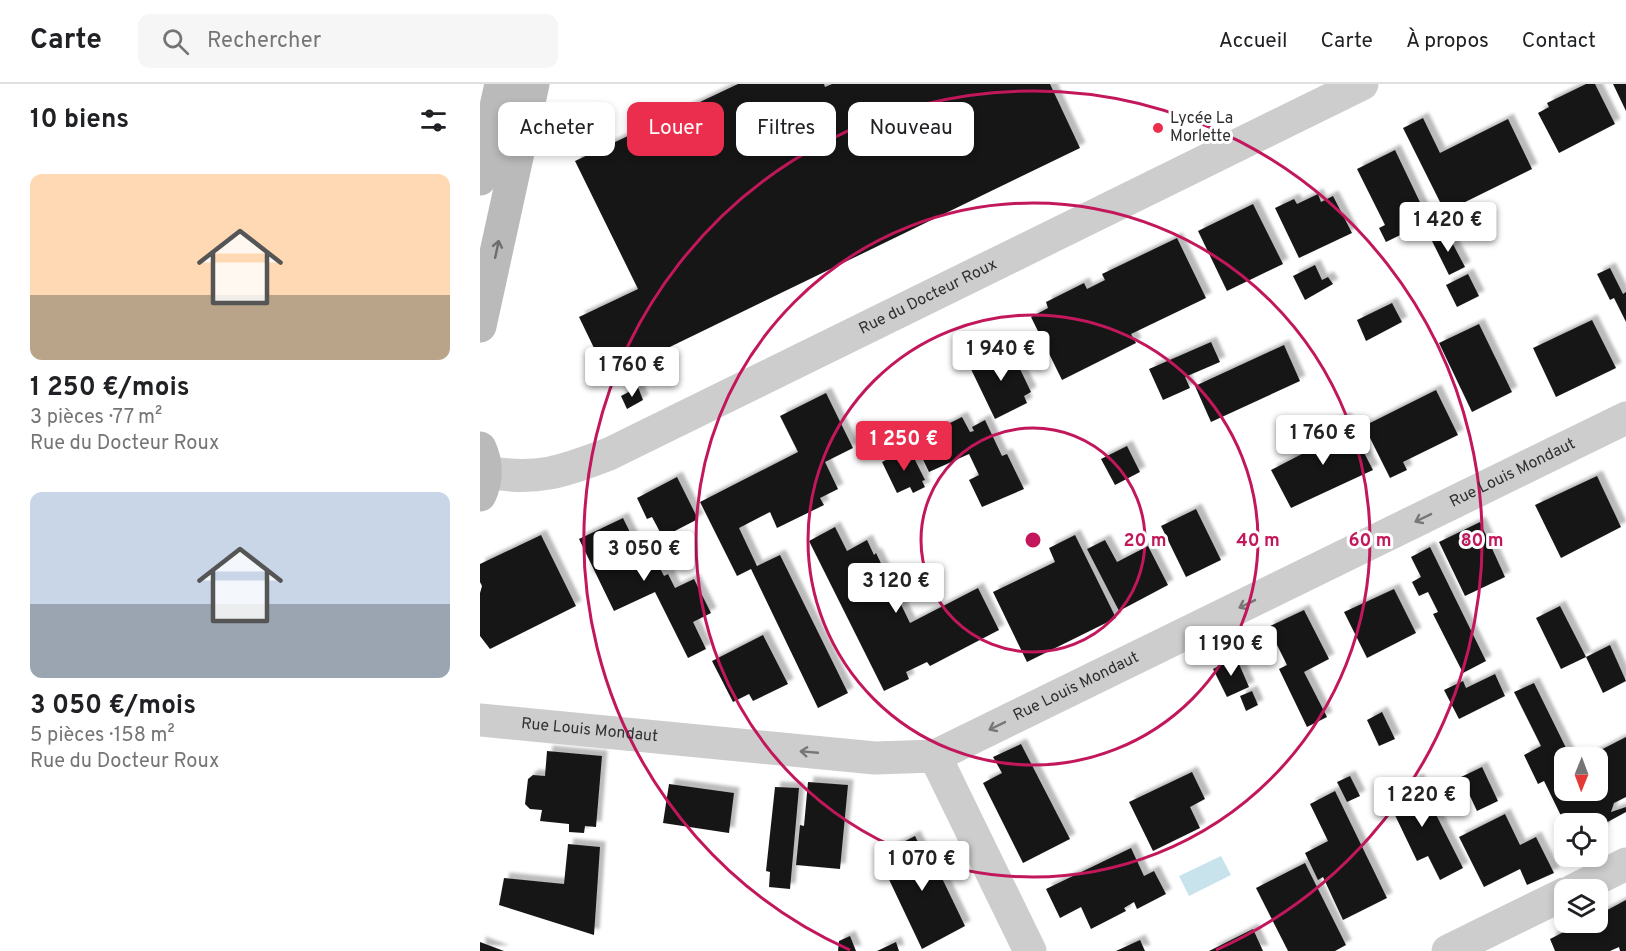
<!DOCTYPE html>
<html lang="fr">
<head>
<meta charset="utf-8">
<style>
  body { margin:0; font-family:Overpass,sans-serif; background:#f6f6f6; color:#202124; height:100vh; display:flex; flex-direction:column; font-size:22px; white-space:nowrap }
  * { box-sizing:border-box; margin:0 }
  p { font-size:20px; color:#757577 }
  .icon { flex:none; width:33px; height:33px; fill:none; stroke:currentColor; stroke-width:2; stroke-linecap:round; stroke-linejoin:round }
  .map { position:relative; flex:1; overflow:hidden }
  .drawer { display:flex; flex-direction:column; background:#fff; width:480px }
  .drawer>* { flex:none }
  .guide { position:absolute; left:18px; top:18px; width:570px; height:54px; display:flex; gap:12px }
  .needle { width:39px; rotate:181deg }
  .tools { position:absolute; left:1074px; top:663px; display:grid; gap:12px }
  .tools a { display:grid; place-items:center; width:54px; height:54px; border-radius:12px; background:#fff; box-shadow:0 3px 9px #0003; font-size:30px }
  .price { position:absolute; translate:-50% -51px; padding:0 14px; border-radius:6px; background:#fff; color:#222; font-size:20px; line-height:39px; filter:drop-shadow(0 2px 3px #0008) }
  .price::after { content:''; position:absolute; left:50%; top:36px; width:18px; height:14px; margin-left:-9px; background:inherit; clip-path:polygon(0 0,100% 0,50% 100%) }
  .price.on { background:#eb2d4e; color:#fff }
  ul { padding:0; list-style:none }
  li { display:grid; align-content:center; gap:12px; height:318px; padding:0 30px }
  li span { display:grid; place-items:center; height:186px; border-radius:12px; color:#555 }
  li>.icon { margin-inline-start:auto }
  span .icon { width:108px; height:108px; fill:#fffc; stroke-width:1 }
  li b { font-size:26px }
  h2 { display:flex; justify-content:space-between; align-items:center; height:72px; padding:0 30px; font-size:26px }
  .tag { padding:0 21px; border-radius:12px; background:#fff; box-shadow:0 3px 9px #0003; font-size:21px; line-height:54px }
  .tag.on { background:#eb2d4e; color:#fff }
  header { display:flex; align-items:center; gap:36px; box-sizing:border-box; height:84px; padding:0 30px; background:#fff; border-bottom:2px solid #e0e0e0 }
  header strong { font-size:28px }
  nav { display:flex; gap:33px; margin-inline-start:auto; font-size:21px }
  .search { width:420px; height:54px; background:#f6f6f6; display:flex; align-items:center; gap:15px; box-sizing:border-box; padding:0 21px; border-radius:12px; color:#757577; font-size:22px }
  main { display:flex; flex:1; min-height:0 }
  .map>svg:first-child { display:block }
</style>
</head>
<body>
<header>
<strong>Carte</strong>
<div class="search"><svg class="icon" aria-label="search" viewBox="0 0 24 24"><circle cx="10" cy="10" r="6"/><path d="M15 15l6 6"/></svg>Rechercher</div>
<nav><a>Accueil</a><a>Carte</a><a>À propos</a><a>Contact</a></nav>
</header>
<main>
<section class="drawer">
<h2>10 biens<svg class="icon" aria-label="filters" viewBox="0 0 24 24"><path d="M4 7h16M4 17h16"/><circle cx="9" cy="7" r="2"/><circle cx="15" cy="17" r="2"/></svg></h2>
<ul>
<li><span style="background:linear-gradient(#ffd9b3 65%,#b9a48a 0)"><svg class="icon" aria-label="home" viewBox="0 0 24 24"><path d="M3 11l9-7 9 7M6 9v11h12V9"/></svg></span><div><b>1 250 €/mois</b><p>3 pièces · 77 m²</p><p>Rue du Docteur Roux</p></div></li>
<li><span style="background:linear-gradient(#c9d6e8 60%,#9aa5b1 0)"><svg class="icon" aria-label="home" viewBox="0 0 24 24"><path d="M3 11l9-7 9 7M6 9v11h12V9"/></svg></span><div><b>3 050 €/mois</b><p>5 pièces · 158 m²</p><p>Rue du Docteur Roux</p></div></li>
</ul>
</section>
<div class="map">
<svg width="1146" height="867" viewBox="0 0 1146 867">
  <defs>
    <filter id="shadow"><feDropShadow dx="5.5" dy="-5.5" stdDeviation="1.5" flood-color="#0004"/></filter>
  </defs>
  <rect width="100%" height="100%" fill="#fff"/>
  <polygon fill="#c9e3ed" points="741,772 751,791 709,812 699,792"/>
  <g fill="#171717" filter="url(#shadow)">
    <polygon points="258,0 344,0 345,3 352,0 570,0 600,64 128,293 99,233 158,205 95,77"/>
    <polygon points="1106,0 1115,0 1135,40 1079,69 1058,29 1069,23 1067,19"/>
    <polygon points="1133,0 1146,0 1146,27"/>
    <polygon points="943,34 960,69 1028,35 1052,85 965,128 923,44"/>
    <polygon points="915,66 949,137 906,158 899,144 905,141 877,85"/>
    <polygon points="838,110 841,118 853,112 872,149 819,174 795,124 814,115 817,120"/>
    <polygon points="773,120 803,180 747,207 718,147"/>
    <polygon points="966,147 985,183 969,191 951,155"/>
    <polygon points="697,154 726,214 651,250 656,259 582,296 551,233 568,224 566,218 604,199 607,205 625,196 622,190"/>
    <polygon points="835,181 842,196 848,193 853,200 825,216 813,192"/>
    <polygon points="1130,184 1143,210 1146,208 1146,238 1134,214 1130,216 1117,190"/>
    <polygon points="988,190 999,212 977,223 966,201"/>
    <polygon points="912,219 922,238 886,257 877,236"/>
    <polygon points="1112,236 1136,284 1076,313 1053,264"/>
    <polygon points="999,240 1032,308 992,328 959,259"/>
    <polygon points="731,258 740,278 705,293 710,304 683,316 669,285"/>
    <polygon points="804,261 820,297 731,338 715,302"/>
    <polygon points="529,262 551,308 544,312 547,319 515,335 489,281"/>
    <polygon points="158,303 163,316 147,325 141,312"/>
    <polygon points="956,306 978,351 923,378 927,386 910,394 884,342"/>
    <polygon points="346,309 373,364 345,378 358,405 340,414 344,421 297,444 290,428 259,444 277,482 300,471 368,609 338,624 271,485 257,492 220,418 318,368 300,332"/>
    <polygon points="482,333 490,348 494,347 492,343 505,336 522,372 527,370 544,405 502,423 489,396 499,391 489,370 449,388 434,357"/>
    <polygon points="864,334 867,336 893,386 811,424 791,386 851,355 847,346 849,340"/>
    <polygon points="647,362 660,388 635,401 621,375"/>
    <polygon points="429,364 445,396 442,397 445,403 433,409 430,403 417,409 402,378"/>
    <polygon points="1117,392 1141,443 1081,474 1055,421"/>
    <polygon points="197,393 218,435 189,450 200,473 187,479 173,452 180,448 172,433 167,435 157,414"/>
    <polygon points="716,425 741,476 706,493 681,442"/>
    <polygon points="143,434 165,479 175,475 184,492 188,490 195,504 214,495 231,529 213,538 226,565 208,574 175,508 134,527 99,455"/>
    <polygon points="1000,438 1025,493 985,512 959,458"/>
    <polygon points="355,443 367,467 387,456 394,471 396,469 430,539 498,504 519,546 450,582 447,578 426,588 429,595 404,607 329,457"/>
    <polygon points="61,451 96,522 10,565 0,552 0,509 2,502 0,498 0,480"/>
    <polygon points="595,451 636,534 547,578 513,508 575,478 569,464"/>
    <polygon points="625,456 637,478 668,462 688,501 639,527 607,465"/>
    <polygon points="950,463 1006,577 983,589 953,530 958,528 948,508 939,512 932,498 941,493 931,473"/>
    <polygon points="914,505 936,549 887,574 864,528"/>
    <polygon points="1080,522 1106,573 1081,585 1056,534"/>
    <polygon points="824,526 849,575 824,588 847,633 827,643 799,585 807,581 788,543"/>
    <polygon points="283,551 308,600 273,617 269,610 253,618 232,577"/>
    <polygon points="1130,561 1146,597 1123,609 1106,573"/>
    <polygon points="756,573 769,603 747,613 733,585"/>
    <polygon points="1015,590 1025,612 979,635 964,606 983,597 986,604"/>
    <polygon points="1054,599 1091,674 1084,674 1084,706 1118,706 1118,674 1105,674 1146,653 1146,713 1134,719 1131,728 1146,723 1146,728 1124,740 1125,743 1118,748 1118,740 1085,740 1064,697 1058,700 1044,671 1061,662 1034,608"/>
    <polygon points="772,607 778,621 766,627 760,612"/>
    <polygon points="902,628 915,655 899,662 887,636"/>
    <polygon points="541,660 590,755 543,779 503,699 522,689 513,673"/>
    <polygon points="67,667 122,672 116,743 105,742 104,749 89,748 89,740 60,737 62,726 50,725 45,720 48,695 53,691 65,692"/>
    <polygon points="1002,683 1018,717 997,727 981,693"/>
    <polygon points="712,688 725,715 710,723 720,744 673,767 649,718"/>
    <polygon points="870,692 880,712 867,718 857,698"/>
    <polygon points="938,695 983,784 960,796 948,772 937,777 913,727 906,731 897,715"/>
    <polygon points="328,698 368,701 360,785 316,781 320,741 324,742"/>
    <polygon points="189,700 254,709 249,749 183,739"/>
    <polygon points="295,703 319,704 310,805 289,803 290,788 286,787"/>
    <polygon points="855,707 907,814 863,836 843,793 838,796 825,769 848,757 830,720"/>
    <polygon points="1025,730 1040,761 1056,753 1074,789 1047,801 1040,785 1004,803 979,753"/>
    <polygon points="435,752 442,766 447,763 485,842 442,865 404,785 409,783 402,769"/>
    <polygon points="88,760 120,763 114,851 19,821 24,794 84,800"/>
    <polygon points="651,764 664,792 674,787 686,810 657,825 654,818 644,824 646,827 611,845 601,823 580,834 566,805"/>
    <polygon points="825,779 866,861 855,867 808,867 776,804"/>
    <polygon points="1146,816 1146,867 1140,867 1139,863 1130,867 1075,867 1070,855 1103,838 1118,838 1118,831"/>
    <polygon points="773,845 783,867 729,867"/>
    <polygon points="370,852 376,867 358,867 359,857"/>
    <polygon points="660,856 665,867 636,867"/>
    <polygon points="0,858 24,867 0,867"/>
    <polygon points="416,858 419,867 397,867"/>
  </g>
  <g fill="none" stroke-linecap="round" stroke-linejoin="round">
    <g stroke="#cdcdcd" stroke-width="33">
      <path id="s1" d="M 6,388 C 57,397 82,388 129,370 L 882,0"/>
      <path id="s2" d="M 0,636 L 395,674 L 455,672 L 1146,334"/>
      <polyline points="455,672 550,867"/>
      <polyline points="1094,806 1146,780"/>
      <polyline points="968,867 1084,810"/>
    </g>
    <g stroke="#bababa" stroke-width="33">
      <polyline points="0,95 21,0"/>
      <polyline points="0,242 53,0"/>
      <path d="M 0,364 C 7,379 7,396 0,411"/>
    </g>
  </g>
  <defs><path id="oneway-shaft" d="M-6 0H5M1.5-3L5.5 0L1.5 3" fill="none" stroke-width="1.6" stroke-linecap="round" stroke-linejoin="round" transform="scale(1.5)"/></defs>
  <use stroke="#6e6e6e" href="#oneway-shaft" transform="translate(17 165) rotate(-78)"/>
  <g stroke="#777">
    <use href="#oneway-shaft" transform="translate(943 434) rotate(154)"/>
    <use href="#oneway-shaft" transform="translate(767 520) rotate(154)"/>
    <use href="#oneway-shaft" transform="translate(517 642) rotate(154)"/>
    <use href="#oneway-shaft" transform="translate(329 668) rotate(-175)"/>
  </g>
  <g fill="none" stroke="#c2185b" stroke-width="3">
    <circle cx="553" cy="456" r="112"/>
    <circle cx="553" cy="456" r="225"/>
    <circle cx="553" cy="456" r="337"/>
    <path d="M370 866A449 449 0 1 1 736 866"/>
  </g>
  <circle fill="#eb2d4e" stroke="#fff" stroke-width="2" cx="678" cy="44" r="6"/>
  <g text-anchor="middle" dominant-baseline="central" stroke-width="6" stroke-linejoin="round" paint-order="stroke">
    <g font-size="16" fill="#303030" stroke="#fff" text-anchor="start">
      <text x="690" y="35">Lycée La<tspan x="690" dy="18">Morlette</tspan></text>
    </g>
    <g font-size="16" fill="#303030" stroke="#fff">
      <text stroke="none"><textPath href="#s1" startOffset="482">Rue du Docteur Roux</textPath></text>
      <text stroke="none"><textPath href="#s2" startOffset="1100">Rue Louis Mondaut</textPath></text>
      <text stroke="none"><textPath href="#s2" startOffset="614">Rue Louis Mondaut</textPath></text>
      <text stroke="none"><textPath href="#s2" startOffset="110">Rue Louis Mondaut</textPath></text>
    </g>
  </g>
  <circle cx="553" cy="456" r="9" fill="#c2185b" stroke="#fff" stroke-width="3"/>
  <g font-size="18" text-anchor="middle" font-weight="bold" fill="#c2185b" stroke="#fff" stroke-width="6" stroke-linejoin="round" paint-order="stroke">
    <text x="665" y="462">20 m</text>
    <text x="778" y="462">40 m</text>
    <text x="890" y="462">60 m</text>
    <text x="1002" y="462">80 m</text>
  </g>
</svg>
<div class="tools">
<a><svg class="needle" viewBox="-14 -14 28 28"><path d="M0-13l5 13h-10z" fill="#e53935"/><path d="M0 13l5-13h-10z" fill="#757577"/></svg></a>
<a><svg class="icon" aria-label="locate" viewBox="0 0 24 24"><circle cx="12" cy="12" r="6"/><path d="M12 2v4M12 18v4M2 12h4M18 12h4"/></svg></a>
<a><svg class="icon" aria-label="layers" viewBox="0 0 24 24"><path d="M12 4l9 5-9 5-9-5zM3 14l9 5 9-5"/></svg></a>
</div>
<b class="price" style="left:968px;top:169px">1 420 €</b>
<b class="price" style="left:521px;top:298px">1 940 €</b>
<b class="price" style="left:152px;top:314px">1 760 €</b>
<b class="price" style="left:843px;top:382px">1 760 €</b>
<b class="price on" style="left:424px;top:388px">1 250 €</b>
<b class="price" style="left:164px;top:498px">3 050 €</b>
<b class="price" style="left:416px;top:530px">3 120 €</b>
<b class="price" style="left:751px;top:593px">1 190 €</b>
<b class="price" style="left:942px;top:744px">1 220 €</b>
<b class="price" style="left:442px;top:808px">1 070 €</b>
<div class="guide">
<a class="tag">Acheter</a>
<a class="tag on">Louer</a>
<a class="tag">Filtres</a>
<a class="tag">Nouveau</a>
</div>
</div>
</main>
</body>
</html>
